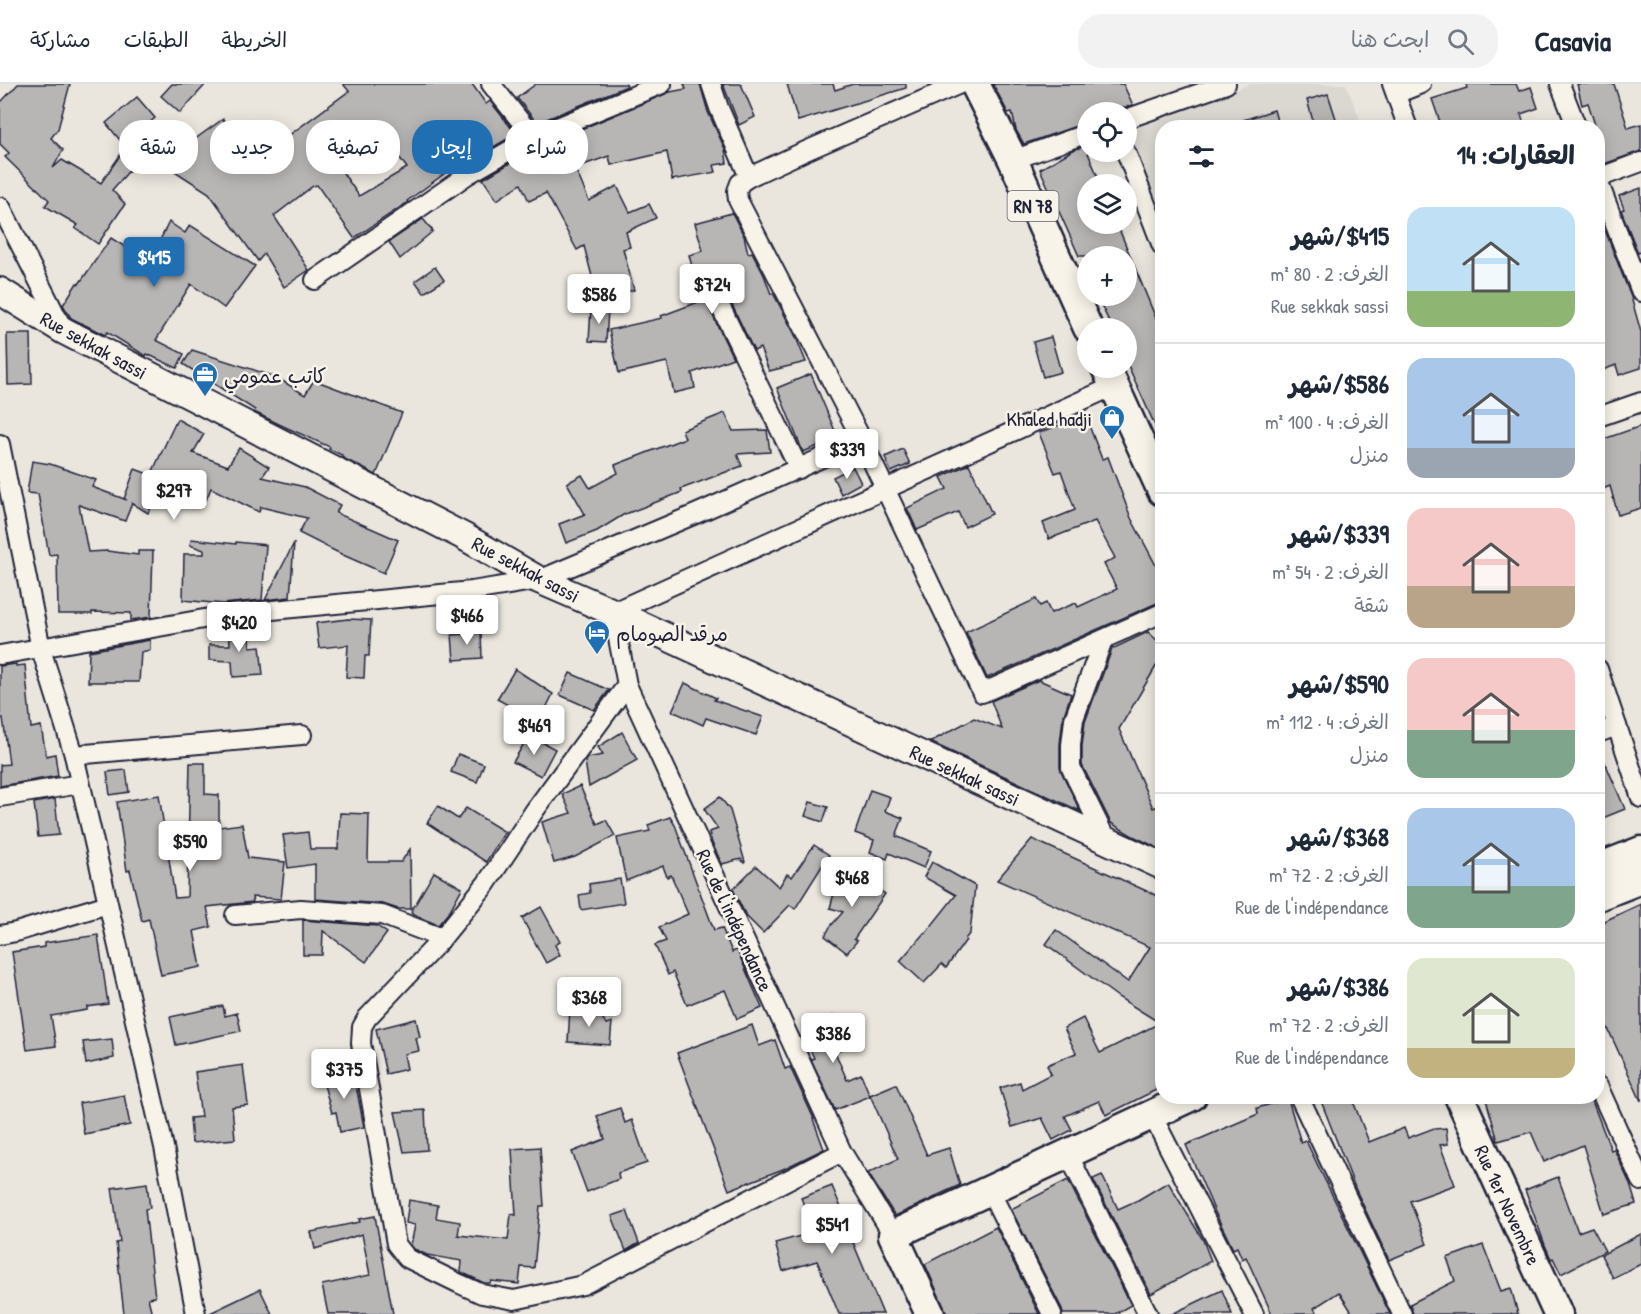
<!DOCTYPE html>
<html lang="ar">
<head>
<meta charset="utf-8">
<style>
  body { margin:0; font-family:"Patrick Hand","Playpen Sans Arabic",sans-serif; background:#f2f2f3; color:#1f2937; direction:rtl; height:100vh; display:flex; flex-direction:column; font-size:22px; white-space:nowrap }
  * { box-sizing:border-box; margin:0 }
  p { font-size:20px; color:#747a83 }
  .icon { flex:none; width:33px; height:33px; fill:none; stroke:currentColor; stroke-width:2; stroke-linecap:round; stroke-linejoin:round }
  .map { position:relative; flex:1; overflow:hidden; direction:ltr }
  .drawer { position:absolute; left:1155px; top:36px; width:450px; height:984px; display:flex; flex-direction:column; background:#fff; border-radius:24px; box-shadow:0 3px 15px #0003; direction:rtl }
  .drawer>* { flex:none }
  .hud { position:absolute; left:18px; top:36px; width:570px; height:54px; direction:rtl; display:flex; gap:12px }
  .fabs { position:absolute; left:1077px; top:18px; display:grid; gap:12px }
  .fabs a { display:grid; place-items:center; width:60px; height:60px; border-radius:50%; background:#fff; box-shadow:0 3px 15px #0003; font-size:30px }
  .price { position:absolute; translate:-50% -51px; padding:0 14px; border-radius:6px; background:#fff; color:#222; font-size:20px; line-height:39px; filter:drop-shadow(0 2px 3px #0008) }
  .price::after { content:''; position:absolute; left:50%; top:36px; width:18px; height:14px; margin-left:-9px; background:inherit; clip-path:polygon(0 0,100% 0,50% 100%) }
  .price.current { background:#1f6fb2; color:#fff }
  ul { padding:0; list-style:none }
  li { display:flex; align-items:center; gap:18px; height:150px; padding:0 30px }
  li+li { border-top:2px solid #e0e1e3 }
  li span { display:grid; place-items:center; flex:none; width:168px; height:120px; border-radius:18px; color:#555 }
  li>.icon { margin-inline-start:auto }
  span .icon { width:72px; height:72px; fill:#fffc; stroke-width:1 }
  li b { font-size:26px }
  h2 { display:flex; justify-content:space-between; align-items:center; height:72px; padding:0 30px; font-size:26px }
  .pill { padding:0 21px; border-radius:24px; background:#fff; box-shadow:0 3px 15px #0003; font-size:21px; line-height:54px }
  .pill.current { background:#1f6fb2; color:#fff }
  header { display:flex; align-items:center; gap:36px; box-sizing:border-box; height:84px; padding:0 30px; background:#fff; border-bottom:2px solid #e0e1e3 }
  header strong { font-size:28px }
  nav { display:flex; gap:33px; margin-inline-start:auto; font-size:21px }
  .search { width:420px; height:54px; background:#f2f2f3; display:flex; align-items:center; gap:15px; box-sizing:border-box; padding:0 21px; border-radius:24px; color:#747a83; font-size:22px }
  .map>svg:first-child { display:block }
</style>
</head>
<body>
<header>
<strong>Casavia</strong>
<div class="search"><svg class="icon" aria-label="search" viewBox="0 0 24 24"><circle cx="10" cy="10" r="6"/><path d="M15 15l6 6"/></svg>ابحث هنا</div>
<nav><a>الخريطة</a><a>الطبقات</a><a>مشاركة</a></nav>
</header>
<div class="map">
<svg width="1641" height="1230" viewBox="0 0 1641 1230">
  <rect width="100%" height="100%" fill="#eae6de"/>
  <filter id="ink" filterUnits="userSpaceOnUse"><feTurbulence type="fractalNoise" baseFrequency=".0167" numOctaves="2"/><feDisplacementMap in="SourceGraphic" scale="12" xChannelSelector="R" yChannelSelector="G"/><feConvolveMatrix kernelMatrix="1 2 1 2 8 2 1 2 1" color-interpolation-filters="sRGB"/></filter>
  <g filter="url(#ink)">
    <polygon fill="#dbd8d2" points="1250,0 1346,0 1363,43 1162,44 1162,139 1127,48"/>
    <g fill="#b8b6b5" stroke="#22223b" stroke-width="1.5" fill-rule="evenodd">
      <polygon points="18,0 70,0 58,45 51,54 63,66 53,84 62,76 101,99 132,54 150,63 112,106 125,120 98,160 75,144 78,141 45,122 49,116 5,73 9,69 0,60 0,19"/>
      <polygon points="172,0 206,0 180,29 161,12"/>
      <path d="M 343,0 L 472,0 L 486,20 L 490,17 L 516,50 L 471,76 L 469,72 L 407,117 L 408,118 L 354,154 L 317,101 L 313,102 L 274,132 L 309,186 L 284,203 L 264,170 L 258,177 L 209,109 L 170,84 L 184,63 L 223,35 L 233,49 L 237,46 L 258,74 L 349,7 ZM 385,53 L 407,84 L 359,112 L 341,86 Z"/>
      <polygon points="536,0 626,0 627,2 537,39 517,14"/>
      <polygon points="684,0 700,0 708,28 725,65 727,79 714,81 716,88 672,96 667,68 611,81 609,72 575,84 589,117 617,102 630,128 649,120 656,134 626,148 630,163 623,165 634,206 598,215 584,162 577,166 546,109 529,117 521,100 497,116 483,95 538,63 670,8 686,5"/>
      <polygon points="723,0 741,0 755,33 739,41"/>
      <polygon points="787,0 833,0 835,6 853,0 906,0 906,4 798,37"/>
      <polygon points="993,0 1123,0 1133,21 1122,24 1117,28 1088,28 1088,38 1024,60 1016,46 1012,28 1008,29"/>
      <polygon points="1466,0 1516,0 1519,7 1531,3 1538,24 1521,30 1525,44 1442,44 1432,15 1467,4"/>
      <polygon points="1577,0 1614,0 1628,44 1641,40 1641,67 1604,80 1598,60 1598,44 1596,44 1588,19 1582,21"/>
      <polygon points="1328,10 1339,44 1315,44 1307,16"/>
      <polygon points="137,13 155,34 124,61 106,39"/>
      <polygon points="1274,26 1279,44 1232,44 1231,40"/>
      <polygon points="1085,62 1101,100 1088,100 1088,140 1117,140 1162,249 1162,357 1126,277 1126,244 1112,244 1097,212 1126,212 1126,172 1079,172 1040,85 1073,66"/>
      <polygon points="1641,104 1641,168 1638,169 1621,126 1624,125 1619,112"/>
      <polygon points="732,129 744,152 748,169 752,168 764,191 771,210 773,209 795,251 806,278 769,287 760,264 754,267 722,200 718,195 712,194 708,195 703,198 701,204 702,209 733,274 692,289 695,304 674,309 667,278 619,289 609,246 662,234 661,232 701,217 689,171 703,167 695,139"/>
      <polygon points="1600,133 1631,213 1641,248 1641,284 1619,291 1616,281 1598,288 1598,134"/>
      <polygon points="423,135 433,147 400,175 389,158"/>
      <polygon points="169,138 185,149 190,141 255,182 224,224 191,200 156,256 184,270 177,284 147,270 146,272 107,248 105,251 71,234 63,221 77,199 79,200 111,154 149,178"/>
      <polygon points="435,183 444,196 424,209 415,197"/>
      <polygon points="591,224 608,225 606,258 589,257"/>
      <polygon points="7,250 31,250 32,300 8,301"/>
      <polygon points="1051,253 1061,288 1043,293 1033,258"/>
      <polygon points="192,266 276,293 305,311 314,296 402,329 376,391 341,373 342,371 329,365 330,363 283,342 254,328 255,326 183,280"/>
      <polygon points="811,290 838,354 803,368 777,304"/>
      <polygon points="725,329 733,347 767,346 770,368 737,370 742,382 681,405 682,408 623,431 597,447 566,459 559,440 585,430 567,399 582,391 590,404 618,389 615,381 685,354 682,346"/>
      <polygon points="1085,331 1102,375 1108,373 1131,434 1162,493 1162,518 1157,519 987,594 966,548 1036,515 1040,522 1046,519 1051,529 1076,519 1078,523 1117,505 1104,480 1115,474 1095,437 1049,455 1043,439 1075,426 1061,387 1055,389 1039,349"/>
      <polygon points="177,335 204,350 193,369 228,382 239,364 269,383 262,393 305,403 340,421 336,429 398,456 384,489 343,471 299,449 307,434 261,423 259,428 211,404 206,416 190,410 189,412 165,401 148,429 132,419 125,437 79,421 88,468 107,467 138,471 138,467 153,467 151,533 131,536 131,529 92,528 92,530 58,530 57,470 49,471 38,410 27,409 32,377 50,380 96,396 92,403 127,416 124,415 135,385 151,391"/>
      <polygon points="1641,342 1641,424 1618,431 1610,402 1598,407 1598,357"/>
      <polygon points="903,365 910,380 891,388 885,373"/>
      <polygon points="969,380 992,430 965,443 958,428 917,446 907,424 947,405 941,393"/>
      <polygon points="853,383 861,399 841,410 833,393"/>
      <polygon points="191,455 236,460 236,458 266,461 262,516 223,520 183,516 184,470 204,470 204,466 190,461"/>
      <polygon points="294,459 290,513 265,516"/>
      <polygon points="348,535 371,536 369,572 365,572 364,594 346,593 348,561 319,564 316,539"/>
      <polygon points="248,540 250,563 260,562 263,591 233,593 232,577 209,576 209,561 230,561 229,542"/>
      <polygon points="1148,548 1160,559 1161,574 1119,645 1153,724 1162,720 1162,766 1131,751 1111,739 1082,681 1082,662 1085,638 1112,565"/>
      <polygon points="481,549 482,574 454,576 452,551"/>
      <polygon points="150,556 150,566 141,568 139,598 88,598 89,567"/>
      <polygon points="16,580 16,582 25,581 31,644 41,642 46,672 55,670 58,692 0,702 0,681 9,680 3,634 0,634 0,582"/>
      <polygon points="515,585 553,610 539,638 497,615"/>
      <polygon points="570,589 609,606 594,626 560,611"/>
      <polygon points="1039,596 1071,610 1063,634 1060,660 1060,684 1080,727 930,658 974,634 1002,645 991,617"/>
      <polygon points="685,599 716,614 714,616 763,633 756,651 706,634 703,641 672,627"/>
      <polygon points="622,648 637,676 589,703 585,677 587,674 603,671 598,663"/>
      <polygon points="529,651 555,665 541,692 513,678"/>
      <polygon points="1598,662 1625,725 1598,736"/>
      <polygon points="458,670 484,680 477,698 451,688"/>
      <polygon points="190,679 205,679 205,710 219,711 219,743 242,740 248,774 285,778 281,815 252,813 253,818 207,823 211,843 194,847 201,883 161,891 149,835 142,837 130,786 127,787 117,718 159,711 175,814 187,813"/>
      <polygon points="126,686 129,708 110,711 107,688"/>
      <polygon points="580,702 597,740 606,736 615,752 575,773 554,779 542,738 571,729 562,710"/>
      <polygon points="870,706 890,713 885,727 903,734 896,752 931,767 924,784 889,769 887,775 870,768 874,756 855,749"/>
      <polygon points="720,713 730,726 745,778 744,779 741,775 722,780 712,759 709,748 718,745 704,725"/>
      <polygon points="55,715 59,751 38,753 34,719"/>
      <polygon points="810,718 828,723 823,738 805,732"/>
      <polygon points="438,722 458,735 466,724 505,748 486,778 427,739"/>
      <polygon points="340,729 369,730 368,778 401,778 410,765 411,825 398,825 383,820 315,815 315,780 288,784 283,751 308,748 310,765 338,765"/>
      <polygon points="670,733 675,741 714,846 722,844 732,868 737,866 762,924 737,935 725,906 687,921 673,888 668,891 655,861 666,857 659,843 688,830 671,791 667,793 663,782 626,797 617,754 650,747 648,741"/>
      <polygon points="1032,755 1162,814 1162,1003 1106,1031 1099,1017 1065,1032 1072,1046 1053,1056 1042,1034 1012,1043 1000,1004 1020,998 1022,1005 1051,990 1047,981 1076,969 1064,944 1083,934 1100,969 1160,939 1118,913 1046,860 1056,846 1128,898 1150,863 997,796"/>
      <polygon points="814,761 829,771 795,825 790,821 763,849 746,832 733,805 756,782 779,803 787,790 792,793"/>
      <polygon points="932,778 975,802 970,849 965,855 966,856 946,884 942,880 924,899 900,877 924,849 925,850 956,811 924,793"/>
      <polygon points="842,780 885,810 854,855 857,857 847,869 825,852 830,843 843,828 830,824"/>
      <polygon points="434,788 462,804 449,828 438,841 421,834 411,828"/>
      <polygon points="620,795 624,819 581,826 579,811 590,809 589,800"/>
      <polygon points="1641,820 1641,1017 1598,923 1598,840"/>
      <polygon points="541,823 560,858 555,861 560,871 546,879 522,834"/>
      <polygon points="303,836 377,842 387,849 366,878 323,847 322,871 303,871"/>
      <polygon points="98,851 108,920 87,923 87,926 51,932 56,962 27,966 12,868 44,863 44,859"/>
      <polygon points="223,922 225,932 237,929 241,947 176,961 170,933"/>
      <polygon points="570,924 598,926 606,940 612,938 610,961 568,958"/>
      <polygon points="833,932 846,963 835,968 847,996 861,990 870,1012 835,1026 811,975 814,974 804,951 804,944"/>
      <polygon points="416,935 420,953 416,954 419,967 404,970 407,985 386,990 376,945"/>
      <polygon points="752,941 759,962 775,956 785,985 790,983 814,1035 813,1035 824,1065 783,1085 729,1106 677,969"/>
      <polygon points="112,955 114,974 86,980 83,958"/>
      <polygon points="243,981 248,1021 232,1023 235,1055 192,1059 190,1034 201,1033 195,988"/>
      <polygon points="353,986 364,1043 340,1048 336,1028 332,1029 322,994"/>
      <polygon points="896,1000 927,1071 949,1064 960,1101 936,1112 936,1113 895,1132 868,1089 898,1075 870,1011"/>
      <polygon points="124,1011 130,1041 84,1050 79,1019"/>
      <polygon points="1319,1012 1351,1012 1369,1058 1404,1044 1408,1054 1434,1044 1435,1045 1446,1044 1448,1060 1440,1061 1455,1101 1410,1117 1427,1160 1389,1176 1356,1106"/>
      <polygon points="1485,1012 1590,1012 1611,1066 1614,1065 1630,1100 1636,1120 1604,1130 1583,1061 1544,1078 1531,1048 1498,1057"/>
      <polygon points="1288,1015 1301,1059 1306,1057 1390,1230 1353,1230 1339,1208 1314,1224 1317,1230 1272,1230 1246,1173 1242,1175 1237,1163 1233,1165 1215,1128 1186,1061 1258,1030 1257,1024"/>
      <polygon points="620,1024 625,1039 632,1036 647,1079 618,1089 619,1095 587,1108 572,1068 605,1055 597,1032"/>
      <polygon points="425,1026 427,1066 404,1068 395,1028"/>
      <polygon points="540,1063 544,1122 540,1122 534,1184 521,1183 519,1200 491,1197 490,1199 484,1199 461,1188 462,1177 427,1171 414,1165 411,1161 415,1141 406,1139 409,1116 438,1121 436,1134 460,1138 458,1151 508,1156 511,1130 516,1131 512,1065"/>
      <polygon points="1102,1091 1118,1125 1138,1116 1168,1098 1203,1156 1211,1177 1151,1210 1093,1095"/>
      <polygon points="1558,1093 1578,1148 1592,1143 1605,1167 1561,1190 1553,1174 1551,1175 1545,1161 1525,1106"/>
      <polygon points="1068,1096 1131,1221 1115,1230 1063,1230 1062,1225 1011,1125"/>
      <polygon points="147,1099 150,1124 145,1125 155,1213 148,1214 152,1230 124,1230 116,1159 120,1158 112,1104"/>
      <polygon points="832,1102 849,1143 847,1144 883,1230 839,1230 817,1177 783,1187 775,1159 815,1148 801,1114"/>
      <polygon points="627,1127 639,1159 626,1167 612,1132"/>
      <polygon points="375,1132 393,1230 328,1230 322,1201 370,1191 362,1150 315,1165 311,1148 360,1138 359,1135"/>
      <polygon points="996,1143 1039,1230 947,1230 925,1180"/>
      <polygon points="1641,1150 1641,1180 1613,1194 1601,1171"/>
      <polygon points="1483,1161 1501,1207 1511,1204 1518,1230 1413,1230 1410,1220 1455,1197 1447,1174"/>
      <polygon points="260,1205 272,1230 208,1230"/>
      <polygon points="1222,1206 1232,1230 1172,1230"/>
    </g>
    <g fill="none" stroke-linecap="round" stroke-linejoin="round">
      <defs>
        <g id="street">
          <polyline points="491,0 533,53 662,0"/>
          <polyline points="711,0 719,24 749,93"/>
          <polyline points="960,0 801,69 749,93 740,99 737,107 738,116 862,356 982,609 1162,529"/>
          <polyline points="1392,0 1408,44"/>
          <polyline points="1560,0 1577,44"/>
          <polyline points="1396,10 1421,0"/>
          <polyline points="1126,35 1226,0"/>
          <polyline points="1126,68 1162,162"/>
          <polyline points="1013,76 1088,49"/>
          <polyline points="1598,94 1641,78"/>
          <polyline points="1598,97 1641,208"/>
          <polyline points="1,123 64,247"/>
          <polyline points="315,196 467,91 533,53"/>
          <polyline points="712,205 799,385"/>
          <polyline points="1598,333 1641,318"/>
          <polyline points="0,360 41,565 74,671 164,1063 196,1230"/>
          <polyline points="1103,556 1074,635 1071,661 1071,684 1107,757"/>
          <polyline points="0,571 232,530 472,507 539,496 698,429 862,356"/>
          <polyline points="1598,585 1641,714"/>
          <polyline points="627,601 535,726 486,800 438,859 367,934 362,943 361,959 396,1160 407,1174 460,1200 482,1210 514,1216 583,1201 842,1068"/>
          <polyline points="1598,649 1617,642"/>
          <polyline points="74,671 302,651"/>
          <polyline points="0,713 80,700"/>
          <polyline points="235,831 301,825 382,831 442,854"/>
          <polyline points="0,851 16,848 108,820"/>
          <polyline points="1598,1002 1641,1097"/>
          <polyline points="1299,1012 1402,1230"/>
          <polyline points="1152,1031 1254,1230"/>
          <polyline points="1068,1070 1148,1230"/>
          <polyline points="990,1107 1052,1230"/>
          <polyline points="893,1151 842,1068 627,601 613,528 1114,302"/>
        </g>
        <polyline id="secondary" points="0,207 64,247 463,452 539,496 613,528 1162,782"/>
        <g id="primary">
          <polyline points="975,0 1013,76 1088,244"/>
          <polyline points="1106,284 1162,407"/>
          <polyline points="1598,784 1641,767"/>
          <polyline points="1598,812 1641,795"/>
          <polyline points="1459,1012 1558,1230"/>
          <polyline points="930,1230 893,1151 1192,1012"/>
        </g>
      </defs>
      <use href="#street" stroke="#22223b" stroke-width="22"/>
      <use href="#secondary" stroke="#22223b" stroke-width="30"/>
      <use href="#primary" stroke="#22223b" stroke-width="33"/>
      <use href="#street" stroke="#f7f3e8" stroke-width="18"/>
      <use href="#secondary" stroke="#f7f3e8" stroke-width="26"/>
      <use href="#primary" stroke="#f7f3e8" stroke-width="28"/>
    </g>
  </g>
  <defs>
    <symbol id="office-pin" viewBox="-11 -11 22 30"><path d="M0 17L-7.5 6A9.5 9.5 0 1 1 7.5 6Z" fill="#1f6fb2" stroke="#f7f3e8"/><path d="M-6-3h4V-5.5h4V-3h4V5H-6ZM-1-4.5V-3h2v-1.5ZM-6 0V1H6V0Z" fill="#fff"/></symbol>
    <symbol id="shop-pin" viewBox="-11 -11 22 30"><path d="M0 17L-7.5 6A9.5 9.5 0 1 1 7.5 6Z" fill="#1f6fb2" stroke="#f7f3e8"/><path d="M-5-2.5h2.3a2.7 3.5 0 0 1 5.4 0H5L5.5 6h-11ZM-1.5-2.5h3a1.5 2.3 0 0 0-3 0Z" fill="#fff"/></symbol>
    <symbol id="hotel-pin" viewBox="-11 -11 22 30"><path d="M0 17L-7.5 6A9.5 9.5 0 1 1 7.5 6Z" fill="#1f6fb2" stroke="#f7f3e8"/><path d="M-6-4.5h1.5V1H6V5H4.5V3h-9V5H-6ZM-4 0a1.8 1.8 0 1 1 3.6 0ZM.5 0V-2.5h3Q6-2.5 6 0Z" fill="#fff"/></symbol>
  </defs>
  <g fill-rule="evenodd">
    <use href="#office-pin" x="190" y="276" width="30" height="40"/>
    <use href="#shop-pin" x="1097" y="319" width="30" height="40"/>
    <use href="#hotel-pin" x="582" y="534" width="30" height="40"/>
  </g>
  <g text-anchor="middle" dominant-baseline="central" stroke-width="5" stroke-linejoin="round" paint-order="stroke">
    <rect fill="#f7f3e8" stroke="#62616f" stroke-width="1.5" x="1007.5" y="107" width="51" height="30" rx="4.5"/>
    <g font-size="18" font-weight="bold" fill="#22223b">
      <text x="1033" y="122">RN 78</text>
    </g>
    <g font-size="20" fill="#22223b" stroke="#f7f3e8">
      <text transform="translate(94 261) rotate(29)">Rue sekkak sassi</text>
      <text transform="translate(526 485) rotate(28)">Rue sekkak sassi</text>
      <text transform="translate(965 691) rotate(25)">Rue sekkak sassi</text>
      <text transform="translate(735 836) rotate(65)">Rue de l'indépendance</text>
      <text transform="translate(1508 1121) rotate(65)">Rue 1er Novembre</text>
    </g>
    <g font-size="20" fill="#22223b" stroke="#f7f3e8" text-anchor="start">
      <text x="224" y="291">كاتب عمومي</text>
      <text x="1092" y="334" text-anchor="end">Khaled hadji</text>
      <text x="616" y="549">مرقد الصومام</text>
    </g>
  </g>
</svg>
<div class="fabs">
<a><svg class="icon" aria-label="locate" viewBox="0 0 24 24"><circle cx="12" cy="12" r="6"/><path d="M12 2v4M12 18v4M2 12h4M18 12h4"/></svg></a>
<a><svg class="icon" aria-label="layers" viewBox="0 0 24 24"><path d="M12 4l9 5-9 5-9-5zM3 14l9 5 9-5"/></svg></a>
<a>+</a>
<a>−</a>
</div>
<b class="price current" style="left:154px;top:204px">$415</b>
<b class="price" style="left:712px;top:231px">$724</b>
<b class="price" style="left:599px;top:241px">$586</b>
<b class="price" style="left:847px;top:396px">$339</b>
<b class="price" style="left:174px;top:437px">$297</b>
<b class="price" style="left:467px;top:562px">$466</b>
<b class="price" style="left:239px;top:569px">$420</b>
<b class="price" style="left:534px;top:672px">$469</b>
<b class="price" style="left:190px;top:788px">$590</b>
<b class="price" style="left:852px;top:824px">$468</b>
<b class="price" style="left:589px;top:944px">$368</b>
<b class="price" style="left:833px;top:980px">$386</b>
<b class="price" style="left:344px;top:1016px">$375</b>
<b class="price" style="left:832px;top:1171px">$541</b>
<div class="hud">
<a class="pill">شراء</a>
<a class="pill current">إيجار</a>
<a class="pill">تصفية</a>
<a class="pill">جديد</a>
<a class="pill">شقة</a>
</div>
<section class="drawer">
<h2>العقارات: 14<svg class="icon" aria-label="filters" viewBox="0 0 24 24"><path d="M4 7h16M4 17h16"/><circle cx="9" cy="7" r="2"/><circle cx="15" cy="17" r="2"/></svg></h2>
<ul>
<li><span style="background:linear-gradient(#bfe0f5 70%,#8fb573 0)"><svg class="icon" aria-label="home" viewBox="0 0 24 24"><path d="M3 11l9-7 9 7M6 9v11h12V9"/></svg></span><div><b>$415/شهر</b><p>الغرف: 2 · 80 m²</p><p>Rue sekkak sassi</p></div></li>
<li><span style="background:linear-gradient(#a9c7e8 75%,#9aa5b1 0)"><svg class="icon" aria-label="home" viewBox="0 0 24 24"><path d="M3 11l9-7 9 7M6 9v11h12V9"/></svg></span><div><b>$586/شهر</b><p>الغرف: 4 · 100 m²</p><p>منزل</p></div></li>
<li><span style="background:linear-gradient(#f6c9c9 65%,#b9a48a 0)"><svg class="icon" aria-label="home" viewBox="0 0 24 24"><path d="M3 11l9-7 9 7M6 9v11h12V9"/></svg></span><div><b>$339/شهر</b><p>الغرف: 2 · 54 m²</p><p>شقة</p></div></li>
<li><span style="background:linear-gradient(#f6c9c9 60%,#7fa58c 0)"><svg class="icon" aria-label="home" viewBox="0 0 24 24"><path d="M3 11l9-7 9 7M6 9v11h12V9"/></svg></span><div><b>$590/شهر</b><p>الغرف: 4 · 112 m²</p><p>منزل</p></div></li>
<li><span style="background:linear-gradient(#a9c7e8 65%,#7fa58c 0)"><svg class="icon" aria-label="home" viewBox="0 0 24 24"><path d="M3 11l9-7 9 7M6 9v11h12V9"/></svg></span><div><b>$368/شهر</b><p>الغرف: 2 · 72 m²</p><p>Rue de l'indépendance</p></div></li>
<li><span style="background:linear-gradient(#dfe7d0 75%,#c2b280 0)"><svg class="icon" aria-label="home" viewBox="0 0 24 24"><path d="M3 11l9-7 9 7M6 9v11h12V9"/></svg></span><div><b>$386/شهر</b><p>الغرف: 2 · 72 m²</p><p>Rue de l'indépendance</p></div></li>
</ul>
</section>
</div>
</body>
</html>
